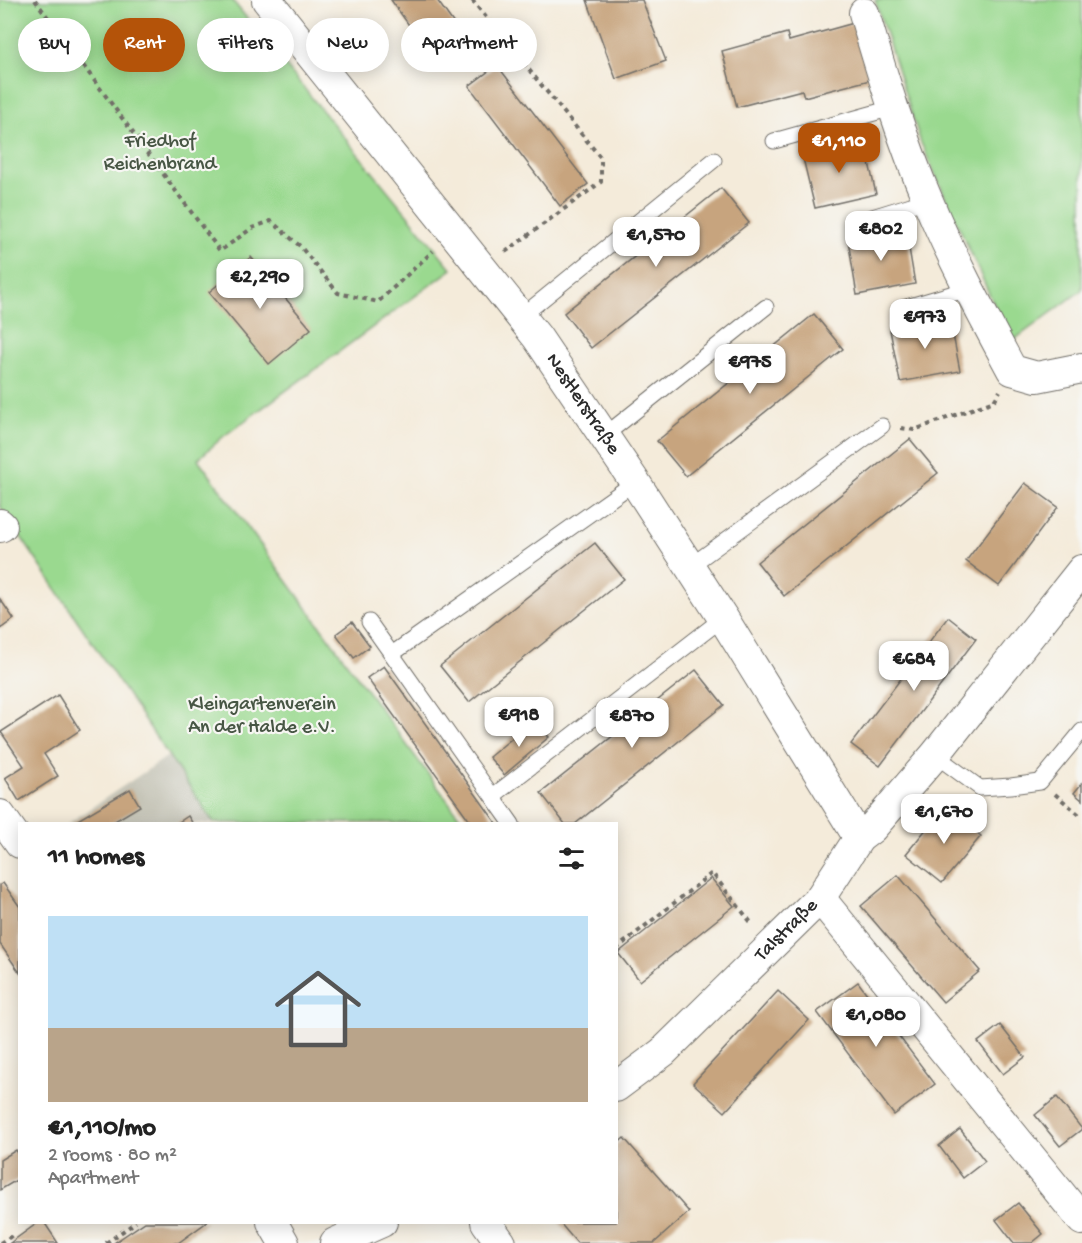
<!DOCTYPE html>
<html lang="en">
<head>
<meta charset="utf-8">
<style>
  body { margin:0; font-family:"Gochi Hand",sans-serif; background:#f2f2f2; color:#222; height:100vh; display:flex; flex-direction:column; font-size:22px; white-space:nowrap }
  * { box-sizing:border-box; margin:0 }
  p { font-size:20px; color:#767676 }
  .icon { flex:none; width:33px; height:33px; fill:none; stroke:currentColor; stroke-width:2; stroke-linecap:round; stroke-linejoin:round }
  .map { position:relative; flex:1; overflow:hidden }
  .side { position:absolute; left:18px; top:822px; width:600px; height:402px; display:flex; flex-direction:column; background:#fff; border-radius:0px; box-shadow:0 3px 15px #0003 }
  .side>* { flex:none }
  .hud { position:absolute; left:18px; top:18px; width:600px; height:54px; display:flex; gap:12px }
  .price { position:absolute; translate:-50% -51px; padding:0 14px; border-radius:12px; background:#fff; color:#222; font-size:20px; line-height:39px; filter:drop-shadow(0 2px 3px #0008) }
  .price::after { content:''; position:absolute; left:50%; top:36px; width:18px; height:14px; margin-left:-9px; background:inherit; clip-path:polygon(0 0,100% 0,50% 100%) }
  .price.on { background:#b45309; color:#fff }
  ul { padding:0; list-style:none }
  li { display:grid; align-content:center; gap:12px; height:318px; padding:0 30px }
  li span { display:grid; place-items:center; height:186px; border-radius:0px; color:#555 }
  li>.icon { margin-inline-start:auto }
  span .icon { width:108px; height:108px; fill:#fffc; stroke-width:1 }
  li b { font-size:26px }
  h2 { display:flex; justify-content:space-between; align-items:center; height:72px; padding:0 30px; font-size:26px }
  .tag { padding:0 21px; border-radius:27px; background:#fff; box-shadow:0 3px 15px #0003; font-size:21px; line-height:54px }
  .tag.on { background:#b45309; color:#fff }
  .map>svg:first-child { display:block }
</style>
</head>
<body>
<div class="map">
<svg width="1082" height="1243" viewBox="0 0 1082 1243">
  <rect width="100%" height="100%" fill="#f6f6f2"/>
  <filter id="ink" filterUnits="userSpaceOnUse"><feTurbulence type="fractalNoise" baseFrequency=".0167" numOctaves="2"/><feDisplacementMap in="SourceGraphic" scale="12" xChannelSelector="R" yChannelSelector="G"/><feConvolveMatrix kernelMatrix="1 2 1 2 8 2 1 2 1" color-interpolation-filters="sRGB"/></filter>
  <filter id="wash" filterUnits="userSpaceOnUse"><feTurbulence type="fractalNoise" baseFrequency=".008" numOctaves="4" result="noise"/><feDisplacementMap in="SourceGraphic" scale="24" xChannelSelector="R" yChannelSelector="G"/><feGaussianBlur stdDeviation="1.35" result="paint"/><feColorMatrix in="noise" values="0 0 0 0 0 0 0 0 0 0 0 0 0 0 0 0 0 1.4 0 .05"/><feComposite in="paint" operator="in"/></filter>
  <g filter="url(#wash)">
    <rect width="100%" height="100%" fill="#f4ebda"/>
    <polygon fill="#c6c5b8" points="168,756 214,823 67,824"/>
    <g fill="#9ad98f" stroke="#62825d" stroke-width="1.5">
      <polygon points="0,0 232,0 452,269 224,436 198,459 464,823 214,823 0,506"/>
      <polygon points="875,0 1082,0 1082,290 1011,342 921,143"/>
    </g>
    <g id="blocks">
      <g fill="#c7a47e">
        <polygon points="391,0 437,0 457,28 426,49"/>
        <polygon points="587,0 642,0 666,61 616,79"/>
        <polygon points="854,23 870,80 804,97 802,90 737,107 722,51 787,33 789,41"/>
        <polygon points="497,65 588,184 560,206 469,86"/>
        <polygon points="864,140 876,194 815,208 802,154"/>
        <polygon points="721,188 749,223 591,348 564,313"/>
        <polygon points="906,230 915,284 857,295 848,240"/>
        <polygon points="251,257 311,329 269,364 209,292"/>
        <polygon points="814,314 843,349 686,476 657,441"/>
        <polygon points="950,319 960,371 900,382 890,330"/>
        <polygon points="910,439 938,473 784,596 757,562"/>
        <polygon points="1025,483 1058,507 999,586 966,561"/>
        <polygon points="595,543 624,579 469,702 440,666"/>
        <polygon points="0,599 14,619 0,629"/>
        <polygon points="948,617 976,639 880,766 851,744"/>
        <polygon points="352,622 370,646 354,658 336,634"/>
        <polygon points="384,666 497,824 472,824 367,678"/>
        <polygon points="696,670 724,705 575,824 565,824 541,793"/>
        <polygon points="58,695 80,730 44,754 58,776 19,801 5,778 24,766 1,732"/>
        <polygon points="533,721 549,737 504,775 489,757"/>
        <polygon points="1082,783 1082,800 1074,793"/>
        <polygon points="130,789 140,806 110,824 71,824"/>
        <polygon points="945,806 981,836 942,883 906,854"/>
        <polygon points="188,816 193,824 176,824"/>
        <polygon points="898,875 980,971 943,1002 861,906"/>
        <polygon points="711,878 734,906 640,981 618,953"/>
        <polygon points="3,883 20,907 20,973 0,944 0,885"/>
        <polygon points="858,982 935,1084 894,1115 817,1012"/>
        <polygon points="778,991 809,1020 725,1112 693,1083"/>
        <polygon points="1000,1025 1025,1057 1003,1074 978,1042"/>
        <polygon points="1057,1097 1082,1129 1060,1146 1035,1115"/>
        <polygon points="960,1129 985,1161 963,1178 939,1146"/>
        <polygon points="624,1138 689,1212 654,1243 577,1243 559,1222 616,1222 616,1145"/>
        <polygon points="16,1150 20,1156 20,1178 0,1190 0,1160"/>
        <polygon points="1018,1203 1043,1234 1032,1243 1014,1243 996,1220"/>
        <polygon points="39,1222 44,1222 58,1243 10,1243"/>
        <polygon points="145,1222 207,1222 178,1243 114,1243"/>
      </g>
    </g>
  </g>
  <g filter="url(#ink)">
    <use href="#blocks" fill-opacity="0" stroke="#716e68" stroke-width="1.5"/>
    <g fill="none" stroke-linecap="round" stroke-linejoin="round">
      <defs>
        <g id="service">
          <polyline points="774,141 892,108"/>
          <polyline points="856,222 927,200"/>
          <polyline points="900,309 968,289"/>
          <polyline points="522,316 714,160"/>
          <polyline points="604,436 766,307"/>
          <polyline points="689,567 882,426"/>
          <polyline points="369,622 512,824"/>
          <polyline points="392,654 635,482"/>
          <polyline points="935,755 980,788 1011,786 1040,782 1082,731"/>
          <polyline points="493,796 723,618"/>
        </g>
        <g id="minor">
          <path id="s1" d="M 267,0 L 537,337 L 635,482 L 723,618 L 859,838"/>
          <path d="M 864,13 C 883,77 902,140 928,201 C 952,259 982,314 1012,370 L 1037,377 L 1082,368"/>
          <polyline points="0,524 2,526 0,527"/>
          <polyline points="0,815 20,843"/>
          <polyline points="820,898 1082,1220"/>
          <path id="s2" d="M 616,1087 L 663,1052 L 820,898 L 859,838 L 872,828 L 935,755 L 1082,570"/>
          <polyline points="272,1222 284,1243"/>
          <polyline points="486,1222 501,1243"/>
          <polyline points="335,1243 382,1222"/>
        </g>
      </defs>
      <use href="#service" stroke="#716e68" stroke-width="17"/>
      <use href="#minor" stroke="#716e68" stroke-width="32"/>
      <g stroke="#716e68" stroke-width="4" stroke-dasharray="4.5 4.5" stroke-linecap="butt">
        <polyline points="35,0 220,251 252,228 271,221 300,246 338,293 378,302 433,251"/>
        <polyline points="472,0 601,158 601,182 504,253"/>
        <polyline points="901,428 914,430 994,401 1000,391"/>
        <polyline points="1055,794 1082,817"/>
        <polyline points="616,949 712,873 753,925"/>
        <polyline points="0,1243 10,1237 13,1241"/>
        <polyline points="106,1243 136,1222"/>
      </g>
      <use href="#service" stroke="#fff" stroke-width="15"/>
      <use href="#minor" stroke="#fff" stroke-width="30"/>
    </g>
  </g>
  <g text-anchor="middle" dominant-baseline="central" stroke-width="4.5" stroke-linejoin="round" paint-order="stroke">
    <g font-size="20" fill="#475644" stroke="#f6f6f2">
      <text x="160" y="142">Friedhof<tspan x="160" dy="23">Reichenbrand</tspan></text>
      <text x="262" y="705">Kleingartenverein<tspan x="262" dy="23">An der Halde e.V.</tspan></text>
    </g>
    <g font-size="20" fill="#2b2b2b" stroke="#f6f6f2">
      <text stroke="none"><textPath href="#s1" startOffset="513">Nestlerstraße</textPath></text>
      <text stroke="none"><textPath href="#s2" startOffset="232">Talstraße</textPath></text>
    </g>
  </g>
</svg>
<b class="price on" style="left:839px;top:174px">€1,110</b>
<b class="price" style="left:881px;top:262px">€802</b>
<b class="price" style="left:656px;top:268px">€1,570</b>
<b class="price" style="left:260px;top:310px">€2,290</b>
<b class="price" style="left:925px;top:350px">€973</b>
<b class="price" style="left:750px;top:395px">€975</b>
<b class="price" style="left:914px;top:692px">€684</b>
<b class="price" style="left:519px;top:748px">€918</b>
<b class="price" style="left:632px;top:749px">€870</b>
<b class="price" style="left:944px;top:845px">€1,670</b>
<b class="price" style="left:876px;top:1048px">€1,080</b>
<div class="hud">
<a class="tag">Buy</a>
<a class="tag on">Rent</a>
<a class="tag">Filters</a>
<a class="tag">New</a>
<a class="tag">Apartment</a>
</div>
<section class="side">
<h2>11 homes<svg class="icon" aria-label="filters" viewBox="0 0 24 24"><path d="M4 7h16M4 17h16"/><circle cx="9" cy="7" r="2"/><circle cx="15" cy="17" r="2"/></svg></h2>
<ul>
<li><span style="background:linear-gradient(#bfe0f5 60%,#b9a48a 0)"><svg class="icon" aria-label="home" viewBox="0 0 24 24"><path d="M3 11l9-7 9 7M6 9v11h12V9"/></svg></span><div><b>€1,110/mo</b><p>2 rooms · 80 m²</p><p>Apartment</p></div></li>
</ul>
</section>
</div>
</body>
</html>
